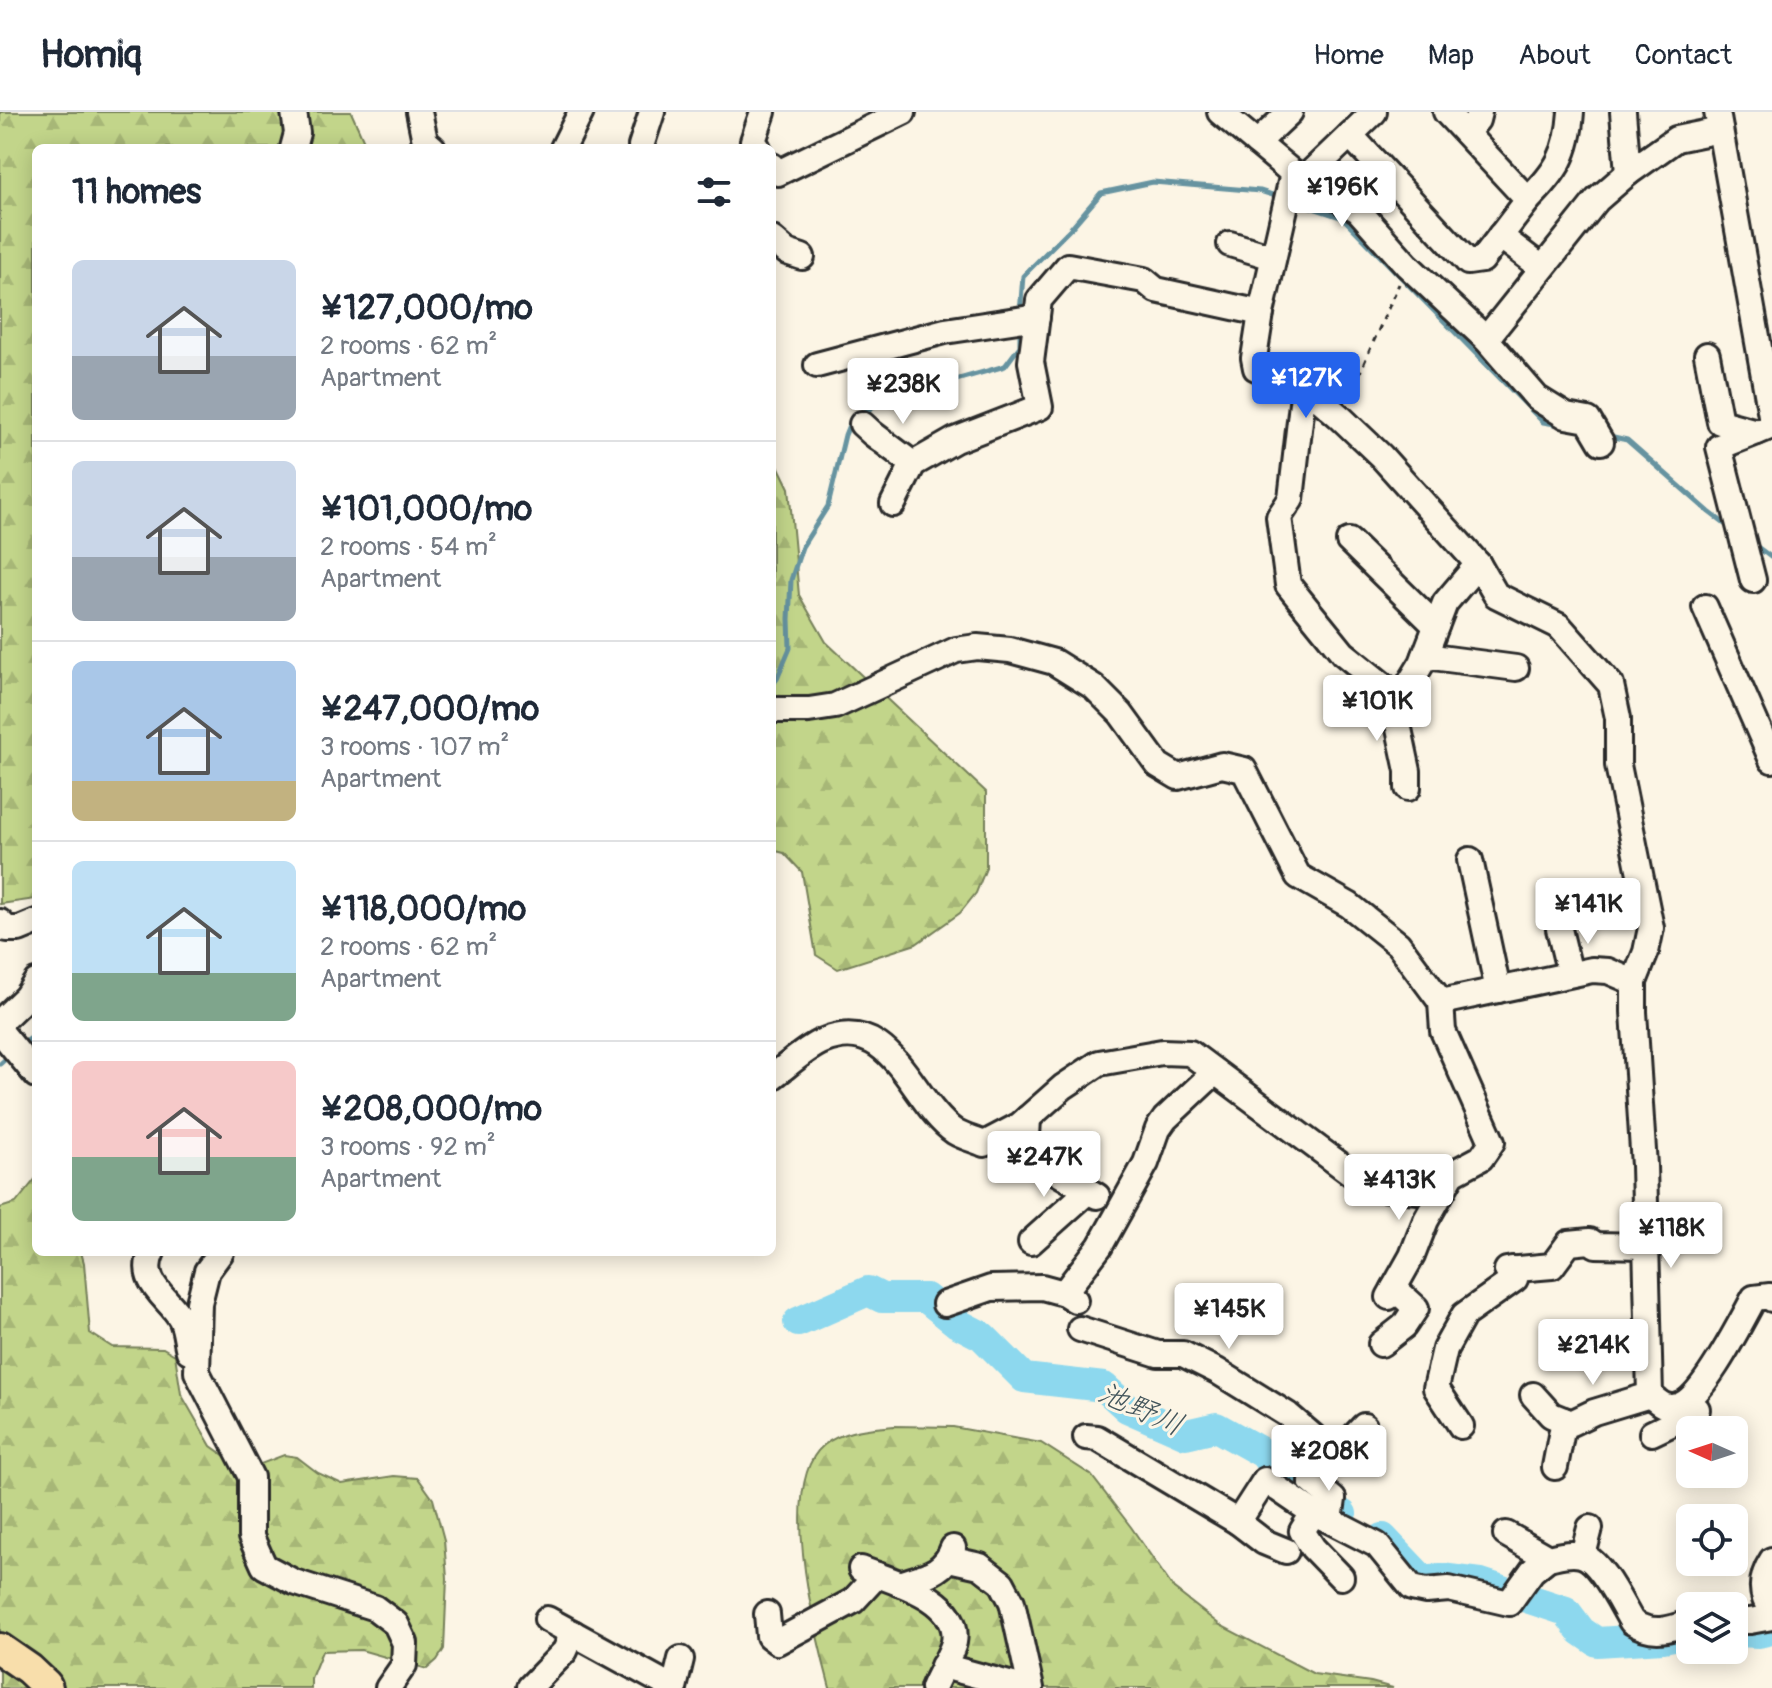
<!DOCTYPE html>
<html lang="en">
<head>
<meta charset="utf-8">
<style>
  body { margin:0; font-family:Pangolin,"Klee One",sans-serif; background:#f2f2f3; color:#1f2937; height:100vh; display:flex; flex-direction:column; font-size:30px; white-space:nowrap }
  * { box-sizing:border-box; margin:0 }
  p { font-size:26px; color:#747a83 }
  .icon { flex:none; width:44px; height:44px; fill:none; stroke:currentColor; stroke-width:2; stroke-linecap:round; stroke-linejoin:round }
  .map { position:relative; flex:1; overflow:hidden }
  .side { position:absolute; left:32px; top:32px; width:744px; height:1112px; display:flex; flex-direction:column; background:#fff; border-radius:12px; box-shadow:0 4px 20px #0003 }
  .side>* { flex:none }
  .needle { width:52px; rotate:273deg }
  .fabs { position:absolute; left:1676px; top:1304px; display:grid; gap:16px }
  .fabs a { display:grid; place-items:center; width:72px; height:72px; border-radius:12px; background:#fff; box-shadow:0 4px 20px #0003; font-size:40px }
  .price { position:absolute; translate:-50% -68px; padding:0 18px; border-radius:8px; background:#fff; color:#222; font-size:26px; line-height:52px; filter:drop-shadow(0 2px 4px #0008) }
  .price::after { content:''; position:absolute; left:50%; top:48px; width:24px; height:18px; margin-left:-12px; background:inherit; clip-path:polygon(0 0,100% 0,50% 100%) }
  .price.selected { background:#2563eb; color:#fff }
  ul { padding:0; list-style:none }
  li { display:flex; align-items:center; gap:24px; height:200px; padding:0 40px }
  li+li { border-top:2px solid #e0e1e3 }
  li span { display:grid; place-items:center; flex:none; width:224px; height:160px; border-radius:12px; color:#555 }
  li>.icon { margin-inline-start:auto }
  span .icon { width:96px; height:96px; fill:#fffc; stroke-width:1 }
  li b { font-size:34px }
  h2 { display:flex; justify-content:space-between; align-items:center; height:96px; padding:0 40px; font-size:34px }
  header { display:flex; align-items:center; gap:48px; box-sizing:border-box; height:112px; padding:0 40px; background:#fff; border-bottom:2px solid #e0e1e3 }
  header strong { font-size:38px }
  nav { display:flex; gap:44px; margin-inline-start:auto; font-size:28px }
  .map>svg:first-child { display:block }
</style>
</head>
<body>
<header>
<strong>Homiq</strong>
<nav><a>Home</a><a>Map</a><a>About</a><a>Contact</a></nav>
</header>
<div class="map">
<svg width="1772" height="1576" viewBox="0 0 1772 1576">
  <defs>
    <pattern id="forest-firs" width="22" height="20" patternUnits="userSpaceOnUse" patternTransform="scale(2)"><rect width="22" height="20" fill="#c2d58a"/><path d="M5 1l3.5 6h-7zM16 11l3.5 6h-7z" fill="#a7b777"/></pattern>
  </defs>
  <rect width="100%" height="100%" fill="#fcf5e5"/>
  <filter id="ink" filterUnits="userSpaceOnUse"><feTurbulence type="fractalNoise" baseFrequency=".0125" numOctaves="2"/><feDisplacementMap in="SourceGraphic" scale="16" xChannelSelector="R" yChannelSelector="G"/><feConvolveMatrix kernelMatrix="1 2 1 2 8 2 1 2 1" color-interpolation-filters="sRGB"/></filter>
  <g filter="url(#ink)">
    <g fill="url(#forest-firs)" stroke="#76805a" stroke-width="2">
      <polygon points="0,0 351,0 367,36 36,36 36,787 0,792"/>
      <polygon points="772,341 789,376 799,483 826,530 986,680 986,756 976,781 960,801 916,832 838,857 816,843 802,760 784,741 772,738"/>
      <polygon points="36,1066 36,1140 81,1140 84,1151 90,1221 112,1235 163,1236 175,1243 181,1282 211,1334 245,1358 284,1343 297,1345 318,1361 342,1372 394,1364 418,1366 433,1387 444,1428 447,1466 444,1537 437,1548 427,1557 361,1538 322,1539 311,1566 311,1576 0,1576 0,1096 16,1091"/>
      <path d="M 894,1314 L 953,1315 L 1041,1331 L 1091,1363 L 1131,1415 L 1174,1477 L 1220,1513 L 1314,1562 L 1371,1570 L 1393,1576 L 830,1576 C 816,1524 776,1372 824,1333 C 844,1317 870,1317 894,1314 Z"/>
    </g>
    <g fill="none" stroke-linecap="round" stroke-linejoin="round">
      <g stroke="#6693a0" stroke-width="5">
        <polyline points="1295,90 1343,106 1543,310 1561,313"/>
        <polyline points="1020,201 1023,164 1071,116 1101,81 1153,70 1260,79 1282,86"/>
        <polyline points="1605,323 1627,328 1709,400 1730,416"/>
        <polyline points="1752,431 1772,446"/>
        <polyline points="772,573 777,567 790,536 789,507 791,468 802,435 828,394 845,323 851,308 882,289 1005,254 1020,234 1020,215"/>
        <polyline points="22,933 36,922"/>
        <polyline points="0,952 11,942"/>
      </g>
      <g stroke="#8dd8ee" stroke-width="30">
        <polyline points="798,1210 868,1179 882,1186 926,1186 957,1211 982,1224 1024,1266 1104,1275 1127,1296 1186,1322 1216,1315 1263,1341 1281,1364 1342,1402"/>
        <polyline points="1383,1426 1423,1468 1441,1466 1481,1471 1566,1499 1581,1519 1597,1530 1663,1526 1679,1523"/>
        <polyline points="1734,1520 1759,1521 1772,1518"/>
      </g>
      <defs>
        <g id="minor">
          <polyline points="419,0 425,29 433,36"/>
          <polyline points="1220,0 1293,61 1358,98 1407,153 1486,227 1597,88 1628,61 1676,27 1720,18"/>
          <polyline points="1623,0 1628,61"/>
          <polyline points="1717,0 1772,309"/>
          <polyline points="1466,21 1477,8 1479,0"/>
          <polyline points="1350,23 1468,150 1482,148 1528,88 1446,0"/>
          <polyline points="1257,31 1290,0"/>
          <polyline points="641,34 652,0"/>
          <polyline points="293,36 297,21 294,0"/>
          <polyline points="563,36 581,0"/>
          <polyline points="758,36 753,29 763,0"/>
          <polyline points="772,54 778,61 903,0"/>
          <path d="M 1293,61 L 1261,201 L 1254,246 L 1256,256 L 1304,274 L 1340,305 L 1381,344 L 1478,452 L 1496,483 L 1559,514 L 1611,573 L 1618,606 L 1618,653 L 1651,816 L 1646,840 L 1634,870 L 1634,900 L 1644,1054 L 1650,1283 C 1658,1290 1666,1298 1678,1294 C 1702,1287 1741,1210 1754,1186 L 1770,1184 L 1772,1187"/>
          <polyline points="1303,68 1374,0"/>
          <path d="M 1528,88 C 1557,59 1568,42 1571,0"/>
          <polyline points="1500,124 1542,156"/>
          <polyline points="772,127 787,140 802,145"/>
          <polyline points="1230,132 1273,145"/>
          <polyline points="1486,227 1537,286 1566,304 1588,308 1601,330"/>
          <polyline points="1707,243 1720,310 1757,320"/>
          <polyline points="817,253 945,219 1037,205"/>
          <polyline points="1304,274 1291,387 1279,405 1288,473 1343,541 1400,587 1422,551 1445,491 1478,452"/>
          <polyline points="862,312 873,322 913,352"/>
          <polyline points="893,392 913,352 955,328 1040,295 1031,250 1039,188 1068,154 1144,168 1156,178 1261,201"/>
          <polyline points="1349,429 1436,514"/>
          <polyline points="1753,468 1719,335 1772,314"/>
          <polyline points="1705,495 1772,648"/>
          <polyline points="1425,544 1516,556"/>
          <polyline points="1400,587 1398,612 1408,659 1408,676"/>
          <path d="M 772,598 L 809,598 L 835,594 L 956,538 L 977,535 L 1010,538 L 1054,550 L 1094,575 L 1121,602 L 1158,653 L 1178,665 L 1222,653 L 1244,658 L 1298,764 L 1349,793 L 1398,832 L 1441,890 L 1443,919 L 1492,1030 L 1481,1046 L 1419,1079 L 1370,1075 L 1190,941 L 1162,940 L 1099,951 L 1063,975 L 1020,1013 L 984,1032 C 975,1028 963,1025 955,1020 C 911,990 892,900 823,929 C 806,936 787,954 772,965"/>
          <polyline points="1470,748 1498,878"/>
          <polyline points="0,810 7,817 19,817 36,810"/>
          <polyline points="1559,817 1570,862"/>
          <polyline points="36,870 26,885 2,908 0,919 36,963"/>
          <polyline points="1441,890 1592,858 1608,859 1634,870"/>
          <polyline points="1028,1006 1027,1025 1030,1037 1058,1061 1097,1084"/>
          <polyline points="1031,1130 1088,1079"/>
          <path d="M 152,1140 C 137,1171 170,1186 181,1207 C 186,1217 186,1229 189,1239"/>
          <polyline points="221,1140 207,1159 199,1191 197,1260 251,1365 251,1425 264,1454 294,1470 375,1496 396,1512 405,1531 404,1553 388,1576"/>
          <polyline points="1507,1158 1552,1154 1569,1131 1590,1129 1596,1133 1646,1134"/>
          <polyline points="1064,1181 1100,1134 1146,1051 1158,1017 1165,1007 1215,960"/>
          <polyline points="1389,1185 1412,1144 1426,1108 1452,1062"/>
          <polyline points="945,1192 991,1176 1042,1175 1064,1181 1075,1188"/>
          <polyline points="1080,1217 1158,1242 1183,1242 1217,1259 1288,1303 1336,1344"/>
          <polyline points="1381,1232 1404,1214 1416,1196 1394,1176"/>
          <polyline points="1533,1283 1551,1303 1571,1311 1594,1300 1650,1283"/>
          <polyline points="1461,1314 1436,1276 1445,1237 1464,1203 1515,1167 1512,1157"/>
          <polyline points="1652,1321 1694,1301 1697,1297"/>
          <polyline points="1086,1325 1097,1326 1238,1410"/>
          <polyline points="1555,1355 1564,1308"/>
          <polyline points="1314,1400 1302,1419 1313,1436 1341,1465"/>
          <polyline points="1330,1408 1333,1387 1311,1369 1364,1314"/>
          <path d="M 1506,1422 L 1548,1446 C 1558,1444 1570,1440 1581,1443 C 1601,1448 1621,1492 1632,1510 C 1652,1523 1669,1518 1690,1510"/>
          <polyline points="1286,1439 1264,1430 1238,1410 1265,1368 1309,1398 1377,1433 1412,1476 1426,1479 1449,1477 1509,1491 1532,1459 1548,1446"/>
          <polyline points="1583,1443 1590,1416"/>
          <polyline points="949,1447 980,1454 1002,1471 1012,1490 1031,1576"/>
          <path d="M 1772,1448 C 1761,1465 1759,1482 1772,1500"/>
          <path d="M 861,1457 C 891,1469 962,1486 954,1530 C 952,1541 938,1563 933,1576"/>
          <path d="M 900,1472 C 922,1464 944,1462 953,1436"/>
          <polyline points="767,1502 769,1524 777,1530 853,1489 877,1463"/>
          <polyline points="547,1507 673,1576"/>
          <polyline points="1734,1509 1750,1509 1772,1505"/>
          <polyline points="943,1554 1024,1576"/>
          <polyline points="530,1575 565,1539 573,1521"/>
          <polyline points="674,1576 681,1547"/>
        </g>
        <polyline id="major" points="0,1537 29,1557 46,1573 47,1576"/>
      </defs>
      <use href="#minor" stroke="#2b2b2b" stroke-width="30"/>
      <use href="#major" stroke="#2b2b2b" stroke-width="36"/>
      <polyline stroke="#2b2b2b" stroke-width="3" stroke-dasharray="6 6" stroke-linecap="butt" points="1349,285 1399,172"/>
      <use href="#minor" stroke="#fcf5e5" stroke-width="24"/>
      <use href="#major" stroke="#f8deab" stroke-width="30"/>
    </g>
  </g>
  <g text-anchor="middle" dominant-baseline="central" stroke-width="6" stroke-linejoin="round" paint-order="stroke">
    <g font-size="30" font-style="italic" fill="#44565c" stroke="#fcf5e5">
      <text transform="translate(1141 1297) rotate(24)">池野川</text>
    </g>
  </g>
</svg>
<div class="fabs">
<a><svg class="needle" viewBox="-14 -14 28 28"><path d="M0-13l5 13h-10z" fill="#e53935"/><path d="M0 13l5-13h-10z" fill="#747a83"/></svg></a>
<a><svg class="icon" aria-label="locate" viewBox="0 0 24 24"><circle cx="12" cy="12" r="6"/><path d="M12 2v4M12 18v4M2 12h4M18 12h4"/></svg></a>
<a><svg class="icon" aria-label="layers" viewBox="0 0 24 24"><path d="M12 4l9 5-9 5-9-5zM3 14l9 5 9-5"/></svg></a>
</div>
<b class="price" style="left:1342px;top:117px">¥196K</b>
<b class="price selected" style="left:1306px;top:308px">¥127K</b>
<b class="price" style="left:903px;top:314px">¥238K</b>
<b class="price" style="left:1377px;top:631px">¥101K</b>
<b class="price" style="left:1588px;top:834px">¥141K</b>
<b class="price" style="left:1044px;top:1087px">¥247K</b>
<b class="price" style="left:1399px;top:1110px">¥413K</b>
<b class="price" style="left:1671px;top:1158px">¥118K</b>
<b class="price" style="left:1229px;top:1239px">¥145K</b>
<b class="price" style="left:1593px;top:1275px">¥214K</b>
<b class="price" style="left:1329px;top:1381px">¥208K</b>
<section class="side">
<h2>11 homes<svg class="icon" aria-label="filters" viewBox="0 0 24 24"><path d="M4 7h16M4 17h16"/><circle cx="9" cy="7" r="2"/><circle cx="15" cy="17" r="2"/></svg></h2>
<ul>
<li><span style="background:linear-gradient(#c9d6e8 60%,#9aa5b1 0)"><svg class="icon" aria-label="home" viewBox="0 0 24 24"><path d="M3 11l9-7 9 7M6 9v11h12V9"/></svg></span><div><b>¥127,000/mo</b><p>2 rooms · 62 m²</p><p>Apartment</p></div></li>
<li><span style="background:linear-gradient(#c9d6e8 60%,#9aa5b1 0)"><svg class="icon" aria-label="home" viewBox="0 0 24 24"><path d="M3 11l9-7 9 7M6 9v11h12V9"/></svg></span><div><b>¥101,000/mo</b><p>2 rooms · 54 m²</p><p>Apartment</p></div></li>
<li><span style="background:linear-gradient(#a9c7e8 75%,#c2b280 0)"><svg class="icon" aria-label="home" viewBox="0 0 24 24"><path d="M3 11l9-7 9 7M6 9v11h12V9"/></svg></span><div><b>¥247,000/mo</b><p>3 rooms · 107 m²</p><p>Apartment</p></div></li>
<li><span style="background:linear-gradient(#bfe0f5 70%,#7fa58c 0)"><svg class="icon" aria-label="home" viewBox="0 0 24 24"><path d="M3 11l9-7 9 7M6 9v11h12V9"/></svg></span><div><b>¥118,000/mo</b><p>2 rooms · 62 m²</p><p>Apartment</p></div></li>
<li><span style="background:linear-gradient(#f6c9c9 60%,#7fa58c 0)"><svg class="icon" aria-label="home" viewBox="0 0 24 24"><path d="M3 11l9-7 9 7M6 9v11h12V9"/></svg></span><div><b>¥208,000/mo</b><p>3 rooms · 92 m²</p><p>Apartment</p></div></li>
</ul>
</section>
</div>
</body>
</html>
